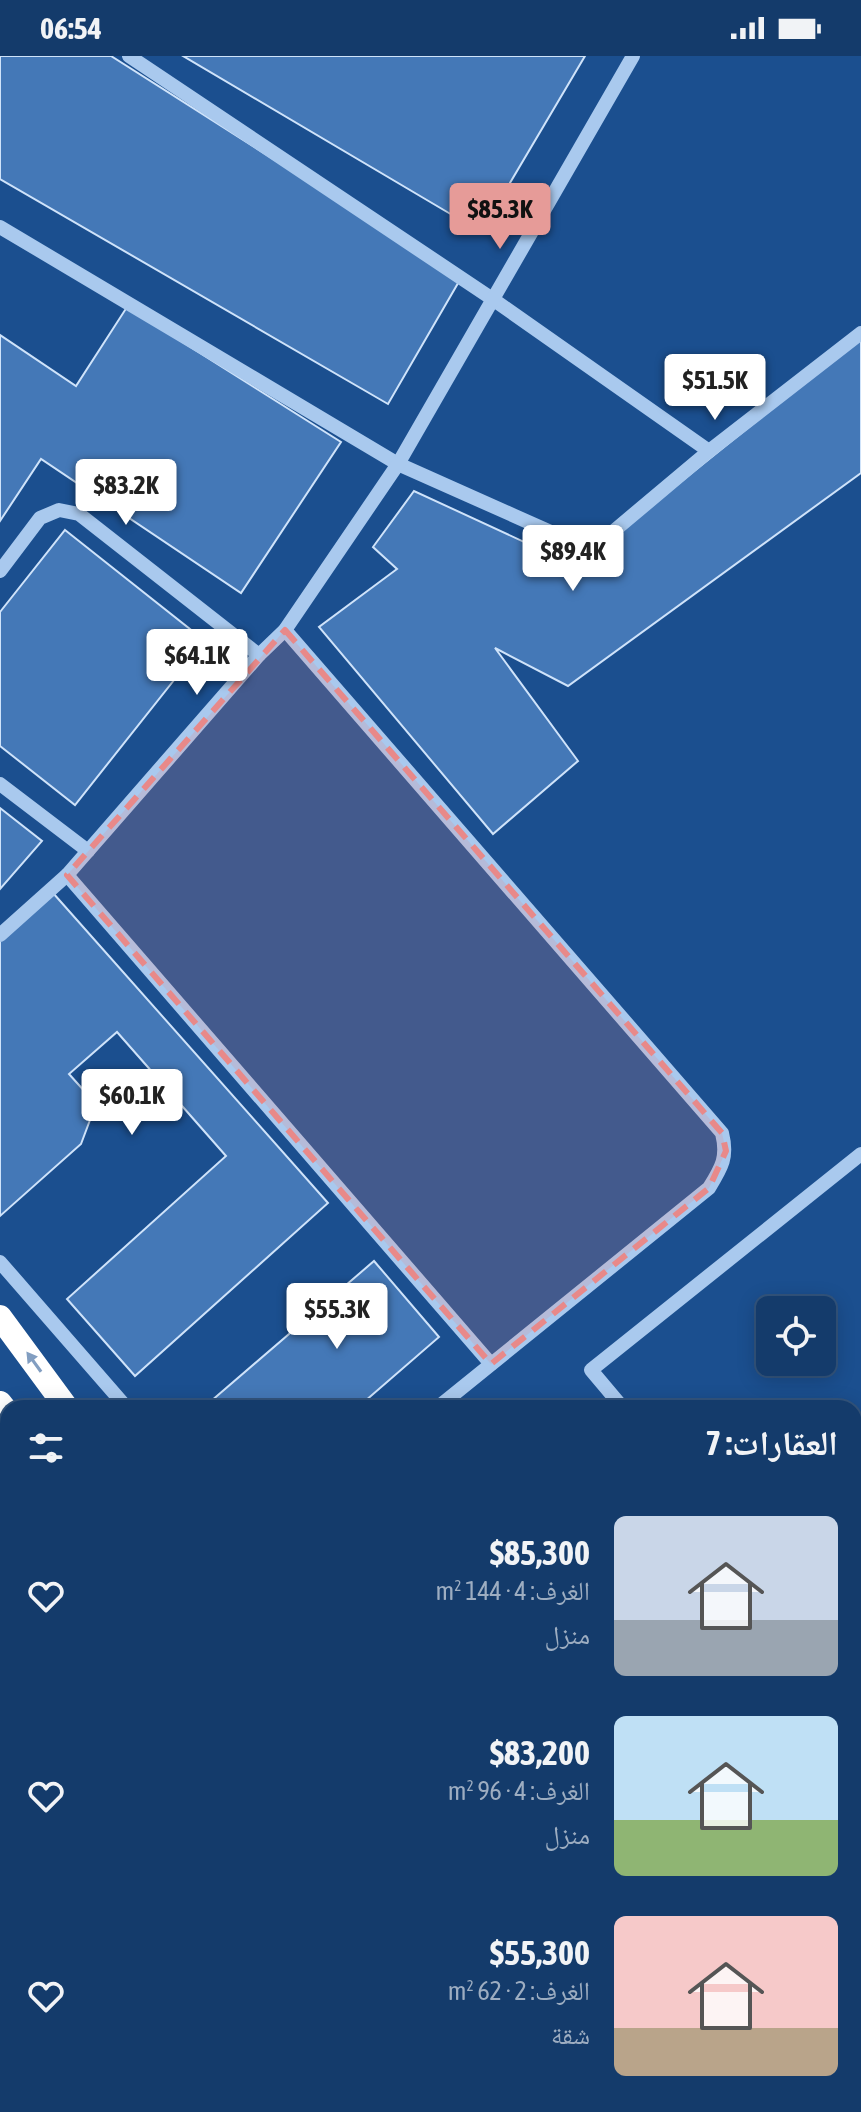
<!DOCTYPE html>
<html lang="ar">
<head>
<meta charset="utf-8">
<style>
  body { margin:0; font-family:"Asap Condensed","Noto Naskh Arabic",sans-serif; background:#1d4271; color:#f1f3f6; direction:rtl; height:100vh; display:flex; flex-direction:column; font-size:30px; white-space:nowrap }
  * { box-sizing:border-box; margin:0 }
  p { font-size:26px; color:#9dadc1 }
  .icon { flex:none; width:44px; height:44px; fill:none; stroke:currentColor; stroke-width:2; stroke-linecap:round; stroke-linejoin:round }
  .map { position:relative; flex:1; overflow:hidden; direction:ltr }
  .side { position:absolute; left:0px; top:1344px; width:862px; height:712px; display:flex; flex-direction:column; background:#143b6b; border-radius:24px 24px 0 0; box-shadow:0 4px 20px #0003,0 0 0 2px #33557e; direction:rtl }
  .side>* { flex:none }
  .fabs { position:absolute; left:756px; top:1240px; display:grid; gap:16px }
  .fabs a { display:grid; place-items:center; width:80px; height:80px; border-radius:12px; background:#143b6b; box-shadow:0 4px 20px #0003,0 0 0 2px #33557e; font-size:40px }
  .price { position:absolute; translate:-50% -68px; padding:0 18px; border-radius:8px; background:#fff; color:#222; font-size:26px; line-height:52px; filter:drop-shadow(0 2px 4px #0008) }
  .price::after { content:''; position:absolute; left:50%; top:48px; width:24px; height:18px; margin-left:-12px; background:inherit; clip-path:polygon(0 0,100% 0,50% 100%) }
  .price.selected { background:#e69b98; color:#111 }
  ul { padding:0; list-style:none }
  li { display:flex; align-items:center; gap:24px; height:200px; padding:0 24px }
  li span { display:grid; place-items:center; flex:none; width:224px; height:160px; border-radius:12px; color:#555 }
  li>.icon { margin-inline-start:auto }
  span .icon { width:96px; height:96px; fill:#fffc; stroke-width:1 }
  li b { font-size:34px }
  h2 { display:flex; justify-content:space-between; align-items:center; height:96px; padding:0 24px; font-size:34px }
  .status { display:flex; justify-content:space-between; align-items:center; height:56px; padding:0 40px; background:#143b6b; direction:ltr }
  .status svg { height:22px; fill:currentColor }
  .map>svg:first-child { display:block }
</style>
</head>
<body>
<div class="status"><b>06:54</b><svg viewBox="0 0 49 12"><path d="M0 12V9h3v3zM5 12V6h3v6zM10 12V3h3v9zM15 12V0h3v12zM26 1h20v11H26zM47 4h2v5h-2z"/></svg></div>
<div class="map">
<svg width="861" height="2056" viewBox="0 0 861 2056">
  <rect width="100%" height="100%" fill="#1b4f8f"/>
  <g fill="#4478b7" stroke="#cfe3fa" stroke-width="2">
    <polygon points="0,0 111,0 461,222 388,348 0,123"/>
    <polygon points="183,0 585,0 481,176"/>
    <polygon points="127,251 341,386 241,537 41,403 0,465 0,279 76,330"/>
    <polygon points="861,281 861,417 568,630 495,592 578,705 493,778 319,571 397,513 373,491 414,435 576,510"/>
    <polygon points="65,474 205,585 75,749 0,690 0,556"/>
    <polygon points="0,752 42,785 0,833"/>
    <polygon points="53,837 328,1147 135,1320 67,1243 226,1100 117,976 69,1018 96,1048 81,1088 0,1160 0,885"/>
    <polygon points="374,1205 439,1281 357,1352 203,1352"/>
    <polygon points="854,2025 861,2032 861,2056 734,2056 727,2048 854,2048"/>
  </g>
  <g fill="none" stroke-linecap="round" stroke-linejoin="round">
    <g stroke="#a9c9ee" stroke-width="14">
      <polyline points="129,0 494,244 709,395"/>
      <polyline points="0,171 398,408 582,490 596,490 709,395 861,277"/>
      <polyline points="0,515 40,462 59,454 79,458 259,599"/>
      <path d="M 285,574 L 722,1077 C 728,1101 722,1111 709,1132 L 437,1352"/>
      <polyline points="0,728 88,795"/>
      <polyline points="67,819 491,1308"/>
      <polyline points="0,879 67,819 259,599 285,574 398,408 633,0"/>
      <polyline points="0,1206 127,1352"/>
      <polyline points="623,1352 591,1314 861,1098"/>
      <polyline points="0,1457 8,1449"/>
      <polyline points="854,1624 861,1632"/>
      <polyline points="860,1985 861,1987"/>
      <polyline points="694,2048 700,2056"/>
    </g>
    <g stroke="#fff" stroke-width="24">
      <polyline points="0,1261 67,1352"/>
      <polyline points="0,1347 8,1357"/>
      <polyline points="542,2048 548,2056"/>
      <polyline points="603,2048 609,2056"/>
    </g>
  </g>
  <defs><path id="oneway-solid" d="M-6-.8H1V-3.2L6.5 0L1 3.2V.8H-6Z" transform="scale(2)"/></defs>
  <use fill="#829ec1" href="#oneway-solid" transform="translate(34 1306) rotate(-126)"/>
  <path fill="#e88989" fill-opacity="0.2" stroke="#e88989" stroke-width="6" stroke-dasharray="16 10" stroke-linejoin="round" d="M 285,574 L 722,1077 L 726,1095 L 709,1132 L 491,1308 L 67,819 Z"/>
</svg>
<div class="fabs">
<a><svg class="icon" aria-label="locate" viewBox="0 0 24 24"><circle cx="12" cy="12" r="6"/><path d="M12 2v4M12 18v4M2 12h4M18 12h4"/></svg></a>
</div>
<b class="price selected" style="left:500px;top:195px">$85.3K</b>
<b class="price" style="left:715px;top:366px">$51.5K</b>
<b class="price" style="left:126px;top:471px">$83.2K</b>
<b class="price" style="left:573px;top:537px">$89.4K</b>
<b class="price" style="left:197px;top:641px">$64.1K</b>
<b class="price" style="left:132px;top:1081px">$60.1K</b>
<b class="price" style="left:337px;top:1295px">$55.3K</b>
<section class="side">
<h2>العقارات: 7<svg class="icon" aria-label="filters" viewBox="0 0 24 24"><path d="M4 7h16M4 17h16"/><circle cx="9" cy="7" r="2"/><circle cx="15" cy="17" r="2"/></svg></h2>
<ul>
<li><span style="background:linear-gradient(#c9d6e8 65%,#9aa5b1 0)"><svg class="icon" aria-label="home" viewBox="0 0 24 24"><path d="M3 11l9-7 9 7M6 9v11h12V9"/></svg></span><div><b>$85,300</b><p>الغرف: 4 · 144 m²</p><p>منزل</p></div><svg class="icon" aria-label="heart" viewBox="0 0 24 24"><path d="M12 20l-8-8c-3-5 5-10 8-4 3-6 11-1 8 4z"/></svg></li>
<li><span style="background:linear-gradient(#bfe0f5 65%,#8fb573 0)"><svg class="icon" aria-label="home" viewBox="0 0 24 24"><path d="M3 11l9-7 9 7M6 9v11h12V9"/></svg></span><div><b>$83,200</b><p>الغرف: 4 · 96 m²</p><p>منزل</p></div><svg class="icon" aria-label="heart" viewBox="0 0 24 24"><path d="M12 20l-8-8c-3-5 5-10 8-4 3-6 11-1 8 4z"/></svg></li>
<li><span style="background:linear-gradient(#f6c9c9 70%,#b9a48a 0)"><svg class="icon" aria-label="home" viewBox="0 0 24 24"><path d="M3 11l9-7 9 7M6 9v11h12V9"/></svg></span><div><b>$55,300</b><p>الغرف: 2 · 62 m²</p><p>شقة</p></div><svg class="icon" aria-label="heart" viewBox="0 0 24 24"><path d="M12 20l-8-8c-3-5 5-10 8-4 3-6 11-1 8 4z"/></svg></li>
</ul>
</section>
</div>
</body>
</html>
